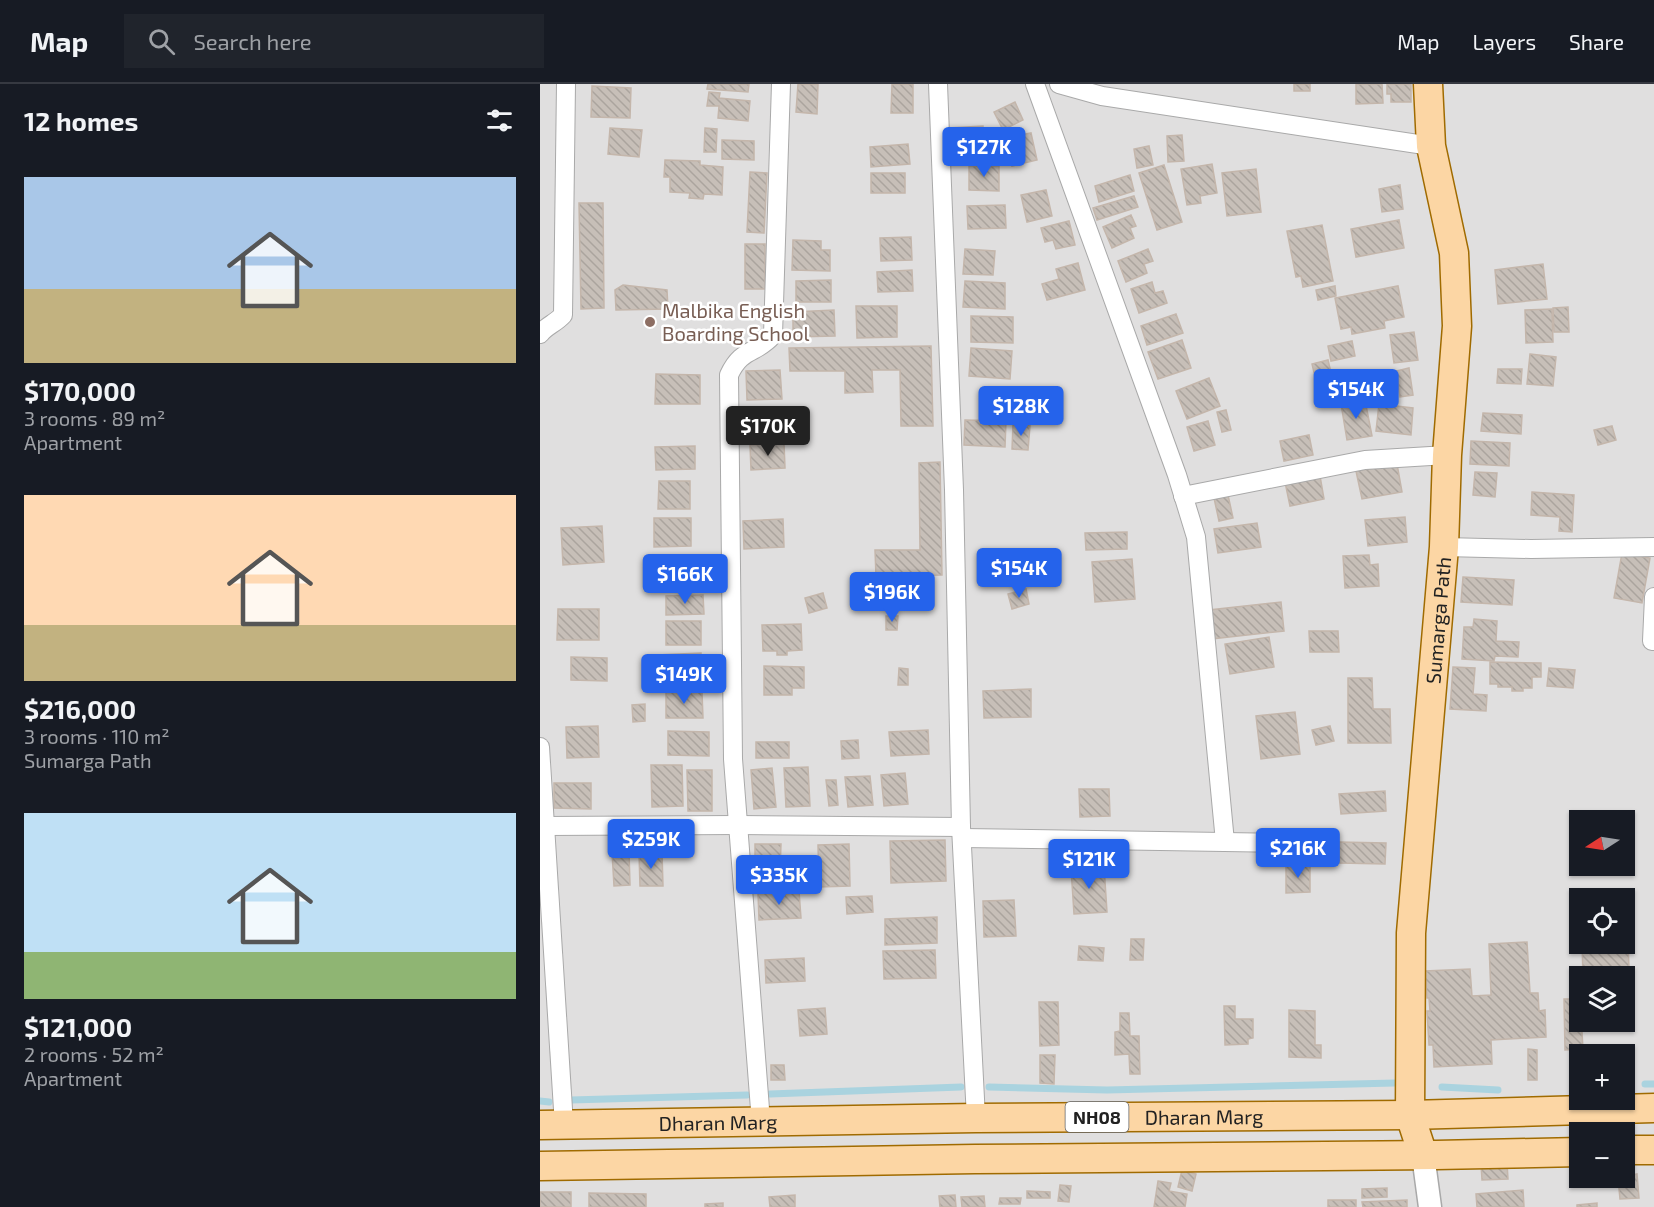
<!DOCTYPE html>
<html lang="en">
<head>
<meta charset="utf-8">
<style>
  body { margin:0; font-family:"Exo 2",sans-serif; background:#20242c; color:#f1f3f6; height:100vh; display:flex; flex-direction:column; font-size:22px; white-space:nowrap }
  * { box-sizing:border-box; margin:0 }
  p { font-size:20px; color:#9ea1a6 }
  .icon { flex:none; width:33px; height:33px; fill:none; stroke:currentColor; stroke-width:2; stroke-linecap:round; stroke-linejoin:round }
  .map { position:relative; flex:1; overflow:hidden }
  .side { display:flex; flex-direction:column; background:#171b24; width:540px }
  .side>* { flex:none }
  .needle { width:39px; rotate:258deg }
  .tools { position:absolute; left:1029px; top:726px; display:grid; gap:12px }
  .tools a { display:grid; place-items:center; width:66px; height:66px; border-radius:0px; background:#171b24; box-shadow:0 2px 4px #0004; font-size:30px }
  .price { position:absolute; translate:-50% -51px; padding:0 14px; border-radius:6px; background:#2563eb; color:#fff; font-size:20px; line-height:39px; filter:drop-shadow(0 2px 3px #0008) }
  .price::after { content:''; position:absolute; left:50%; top:36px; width:18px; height:14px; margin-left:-9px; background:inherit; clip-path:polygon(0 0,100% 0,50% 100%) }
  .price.active { background:#222; color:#fff }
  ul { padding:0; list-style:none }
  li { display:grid; align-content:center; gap:12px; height:318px; padding:0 24px }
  li span { display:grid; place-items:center; height:186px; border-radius:0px; color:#555 }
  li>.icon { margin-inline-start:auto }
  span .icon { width:108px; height:108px; fill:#fffc; stroke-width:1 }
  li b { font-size:26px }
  h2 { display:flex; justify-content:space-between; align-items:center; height:72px; padding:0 24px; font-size:26px }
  header { display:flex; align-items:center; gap:36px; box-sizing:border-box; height:84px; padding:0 30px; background:#171b24; border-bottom:2px solid #363941 }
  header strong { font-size:28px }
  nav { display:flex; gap:33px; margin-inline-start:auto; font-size:21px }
  .search { width:420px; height:54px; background:#20242c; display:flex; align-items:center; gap:15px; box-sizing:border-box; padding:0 21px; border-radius:0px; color:#9ea1a6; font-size:22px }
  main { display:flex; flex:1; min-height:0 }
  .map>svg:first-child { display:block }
</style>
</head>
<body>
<header>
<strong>Map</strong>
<div class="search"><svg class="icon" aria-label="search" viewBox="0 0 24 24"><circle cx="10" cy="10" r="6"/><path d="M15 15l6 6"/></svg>Search here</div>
<nav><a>Map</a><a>Layers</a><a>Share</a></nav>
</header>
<main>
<section class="side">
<h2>12 homes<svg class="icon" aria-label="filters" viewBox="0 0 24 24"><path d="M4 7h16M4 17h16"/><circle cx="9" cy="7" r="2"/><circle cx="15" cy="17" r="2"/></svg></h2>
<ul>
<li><span style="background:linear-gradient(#a9c7e8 60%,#c2b280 0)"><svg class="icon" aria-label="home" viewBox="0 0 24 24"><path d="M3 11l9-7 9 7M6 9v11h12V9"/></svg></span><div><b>$170,000</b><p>3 rooms · 89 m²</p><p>Apartment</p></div></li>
<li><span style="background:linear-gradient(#ffd9b3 70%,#c2b280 0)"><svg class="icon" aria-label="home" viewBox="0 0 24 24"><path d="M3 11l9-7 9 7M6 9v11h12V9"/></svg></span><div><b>$216,000</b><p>3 rooms · 110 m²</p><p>Sumarga Path</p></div></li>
<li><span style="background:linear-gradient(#bfe0f5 75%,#8fb573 0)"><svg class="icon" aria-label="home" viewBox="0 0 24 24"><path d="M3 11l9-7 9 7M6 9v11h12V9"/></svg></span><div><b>$121,000</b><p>2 rooms · 52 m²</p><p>Apartment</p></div></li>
</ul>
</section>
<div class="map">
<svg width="1114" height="1123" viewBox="0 0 1114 1123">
  <defs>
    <pattern id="building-back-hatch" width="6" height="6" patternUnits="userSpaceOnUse" patternTransform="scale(1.5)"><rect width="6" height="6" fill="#c7bfb8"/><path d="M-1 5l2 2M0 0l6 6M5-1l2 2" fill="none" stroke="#aba49e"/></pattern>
  </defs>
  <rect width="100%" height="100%" fill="#f2efe9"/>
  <path fill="#e0dfdf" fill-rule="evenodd" d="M 0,0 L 1114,0 L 1114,1123 L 0,1123 ZM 1040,736 L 1084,736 L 1084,782 L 1040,782 ZM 1040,814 L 1084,814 L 1084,860 L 1040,860 ZM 1040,892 L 1084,892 L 1084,938 L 1040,938 ZM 1040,970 L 1084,970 L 1084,1016 L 1040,1016 ZM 1040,1048 L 1084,1048 L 1084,1094 L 1040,1094 Z"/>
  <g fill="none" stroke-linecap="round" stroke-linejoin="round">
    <g stroke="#aad3df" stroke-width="7">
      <polyline points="1105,1000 1114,1000"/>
      <polyline points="449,1003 567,1006 855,999"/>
      <polyline points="902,1003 958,1006"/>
      <polyline points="230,1010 421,1003"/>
      <polyline points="31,1016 207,1011"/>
      <polyline points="0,1017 9,1018"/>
    </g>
  </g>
  <g fill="url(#building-back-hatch)" stroke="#c4b6ab" stroke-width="1.5">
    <polygon points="168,0 209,0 208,8 167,5"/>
    <polygon points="258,0 278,0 277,30 256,28"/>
    <polygon points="352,0 373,0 373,29 351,29"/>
    <rect x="754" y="0" width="16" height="7"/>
    <polygon points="816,0 842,0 843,19 816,20"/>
    <polygon points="847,0 871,0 871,18 851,18 851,10 847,10"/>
    <polygon points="52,2 91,4 90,34 51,33"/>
    <polygon points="169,8 180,9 179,14 210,17 208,37 178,34 179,22 167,22"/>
    <polygon points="475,18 483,36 463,46 454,28"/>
    <polygon points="443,42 444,70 411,72 409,44"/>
    <polygon points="70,44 102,46 99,73 68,70"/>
    <polygon points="165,44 177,45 176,68 164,68"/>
    <polygon points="491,49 497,76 472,82 466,54"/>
    <polygon points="642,51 644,77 628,78 627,52"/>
    <polygon points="182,56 214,57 214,76 182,75"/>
    <polygon points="368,60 370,80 331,83 330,63"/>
    <polygon points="609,62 613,81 597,84 594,65"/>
    <polygon points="125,76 160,77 160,81 183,83 182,111 164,110 163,115 149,114 150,109 130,108 130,93 124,93"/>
    <polygon points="672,80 677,109 660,112 661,119 647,121 641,85"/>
    <polygon points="624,81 642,138 617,146 599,89"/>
    <polygon points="429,82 459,82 459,107 429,106"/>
    <polygon points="716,85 721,128 687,132 682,89"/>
    <polygon points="210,88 227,89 224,149 207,148"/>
    <rect x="331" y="89" width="34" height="20"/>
    <polygon points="590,91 594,107 559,118 555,102"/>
    <polygon points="860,101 863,125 842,128 839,105"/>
    <polygon points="506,106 512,132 487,138 481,111"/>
    <polygon points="594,112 598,123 557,136 553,124"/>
    <polygon points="39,119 63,119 64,224 41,225"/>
    <polygon points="465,121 466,144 428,145 427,122"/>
    <polygon points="591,131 596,142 590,144 594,154 572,164 563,143"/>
    <polygon points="859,136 864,164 816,173 811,145"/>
    <polygon points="529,137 535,161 516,165 513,156 505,158 501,144"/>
    <polygon points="782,141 793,197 763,203 761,192 756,193 747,147"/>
    <polygon points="371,153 372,176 341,177 340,154"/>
    <polygon points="253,156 281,157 281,166 290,166 290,187 252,186"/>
    <rect x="205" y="160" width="20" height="45"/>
    <polygon points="425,165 455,167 453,191 423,190"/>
    <polygon points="608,165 613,177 604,180 607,189 586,198 578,177"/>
    <polygon points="538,179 545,206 507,216 502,200 519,195 516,185"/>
    <polygon points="1003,180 1007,215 958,220 955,186"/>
    <polygon points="372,186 373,207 338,208 337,188"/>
    <polygon points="291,196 291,218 256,218 256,197"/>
    <polygon points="425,197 465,199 465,225 423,223"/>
    <polygon points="612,198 615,209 623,207 627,219 599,229 591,205"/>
    <polygon points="83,201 127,206 128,225 76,226 75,206"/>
    <polygon points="795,202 796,212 778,216 776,206"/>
    <polygon points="858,202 864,233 844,237 845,244 812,250 811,243 801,245 795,214"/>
    <polygon points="316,222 357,222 357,253 317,254"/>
    <polygon points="1028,223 1029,248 1014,248 1013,224"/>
    <polygon points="1012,225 1013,258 986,259 985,226"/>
    <polygon points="294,226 295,252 253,253 253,228"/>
    <polygon points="636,230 643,249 607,261 601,242"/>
    <polygon points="431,232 473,233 473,259 431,258"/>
    <polygon points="874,248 878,276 854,279 850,251"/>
    <polygon points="642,256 651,284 618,295 608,268"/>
    <polygon points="812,257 815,272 791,277 788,262"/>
    <polygon points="391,262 393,342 361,342 360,286 332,286 333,308 305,309 305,287 250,287 249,264"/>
    <polygon points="431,264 472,267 470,295 429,292"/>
    <polygon points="990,270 1016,273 1013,302 987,300"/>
    <polygon points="788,276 793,297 777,301 772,280"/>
    <polygon points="869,284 873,311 860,313 856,287"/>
    <polygon points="958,285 982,285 981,300 957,299"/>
    <polygon points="240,286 242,315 207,316 206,287"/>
    <polygon points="116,290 160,291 160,320 115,320"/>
    <polygon points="669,294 680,322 647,335 636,307"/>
    <polygon points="825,316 832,352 807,356 801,320"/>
    <polygon points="839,320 873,324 871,351 836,347"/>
    <polygon points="686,326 691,346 682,348 677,328"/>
    <polygon points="943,329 982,331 981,350 941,347"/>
    <polygon points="425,336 466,337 465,363 424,361"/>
    <polygon points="668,337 675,361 654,367 647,343"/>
    <polygon points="473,340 490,342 488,366 472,365"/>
    <polygon points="1072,342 1076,356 1058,361 1054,346"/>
    <polygon points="769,351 773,371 744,377 740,357"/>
    <polygon points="931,357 970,359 969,382 930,380"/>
    <polygon points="244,359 245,384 211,386 210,361"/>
    <polygon points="155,362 155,385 116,386 115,363"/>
    <polygon points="400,378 402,491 336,492 335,466 380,466 379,379"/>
    <polygon points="857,380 862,408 822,415 816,387"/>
    <polygon points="935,388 957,389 955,413 933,411"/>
    <polygon points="780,392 784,415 750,422 745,398"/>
    <polygon points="119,397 150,397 150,425 118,425"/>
    <polygon points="992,408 1034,411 1032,448 1019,447 1020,433 991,431"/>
    <polygon points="688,411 693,434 679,437 674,414"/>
    <polygon points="865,433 867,458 828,462 825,436"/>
    <polygon points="114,434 151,434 151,462 114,463"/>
    <polygon points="243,435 244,463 204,465 203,437"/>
    <polygon points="717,439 721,463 678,469 674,445"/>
    <polygon points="62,442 64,478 23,481 21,444"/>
    <polygon points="587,448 587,465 546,466 545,449"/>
    <polygon points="1082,469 1110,474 1102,519 1074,514"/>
    <polygon points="829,471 830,481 838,480 839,502 805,504 803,472"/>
    <polygon points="148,475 149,503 111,504 110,477"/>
    <polygon points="592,475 595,515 555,518 552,478"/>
    <polygon points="923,493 974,496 972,521 921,518"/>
    <polygon points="486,505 489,520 472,525 468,510"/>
    <polygon points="283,509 287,524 269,529 265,514"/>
    <polygon points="163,511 164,530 126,531 126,512"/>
    <polygon points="741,518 744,547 672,555 669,526"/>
    <polygon points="18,525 59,525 59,556 17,556"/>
    <polygon points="346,532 358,532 357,546 346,546"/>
    <polygon points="934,535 957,537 956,557 979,558 978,573 955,572 954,577 922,575 924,543 933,543"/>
    <rect x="126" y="537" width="35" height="24"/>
    <polygon points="261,540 262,566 247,567 247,571 237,571 237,567 223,567 222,541"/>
    <polygon points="769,547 798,547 799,568 770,568"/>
    <polygon points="729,553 734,583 690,590 685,560"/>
    <polygon points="161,569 161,582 167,582 168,594 126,596 125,582 117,582 117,571"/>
    <polygon points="31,573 67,574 67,597 31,596"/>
    <polygon points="950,578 1001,579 1001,593 992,593 992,604 983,604 983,607 972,607 972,603 958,603 958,600 950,600"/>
    <polygon points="224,582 264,583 264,604 252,604 252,611 224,611"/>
    <polygon points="913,583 935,584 933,610 947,611 946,627 910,625"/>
    <polygon points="359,584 368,585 368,601 358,601"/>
    <polygon points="1009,584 1035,586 1033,604 1007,602"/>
    <polygon points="808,594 832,594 833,625 850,625 851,659 808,659"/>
    <polygon points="491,605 491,633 444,634 443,607"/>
    <polygon points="126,608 162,608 163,634 126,634"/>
    <polygon points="105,620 105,637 93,638 92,621"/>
    <polygon points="755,628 760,670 721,675 716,632"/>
    <polygon points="58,642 59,673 27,674 26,643"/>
    <polygon points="790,642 794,657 776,661 772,646"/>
    <polygon points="388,646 389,670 351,672 349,648"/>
    <polygon points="128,647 169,648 169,672 128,671"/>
    <polygon points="318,656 319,674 302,675 301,657"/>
    <rect x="216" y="658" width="33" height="16"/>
    <polygon points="111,681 142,681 143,722 112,723"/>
    <polygon points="268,683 270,722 246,723 244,684"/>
    <polygon points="232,684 236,723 214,725 211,686"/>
    <polygon points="147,686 172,686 172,727 148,727"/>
    <polygon points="365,689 368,720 344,722 341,691"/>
    <polygon points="330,692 333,721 308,723 305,693"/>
    <polygon points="286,696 296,696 298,721 289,722"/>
    <polygon points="14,699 51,699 51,725 14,724"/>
    <polygon points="539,705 569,705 570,732 540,733"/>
    <polygon points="845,707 846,727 801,730 799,710"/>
    <polygon points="405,756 406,797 351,799 350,757"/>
    <polygon points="799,758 846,759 845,780 799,779"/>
    <polygon points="215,760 241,760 240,788 215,788"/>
    <polygon points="309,760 310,802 279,803 278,761"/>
    <polygon points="89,767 90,801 74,802 72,768"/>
    <polygon points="99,769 122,769 123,802 100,802"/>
    <polygon points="770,781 770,808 746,809 746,782"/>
    <polygon points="564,782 567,828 534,830 531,784"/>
    <polygon points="259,807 261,834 219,836 218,809"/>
    <polygon points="332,812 333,828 307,830 306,813"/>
    <polygon points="474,816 476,852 444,853 443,817"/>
    <polygon points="397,833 397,859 345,861 345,835"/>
    <polygon points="591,855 604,855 603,876 590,876"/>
    <polygon points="1084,856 1088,856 1091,943 1045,945 1045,938 1084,938 1084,892 1043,892 1042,860 1084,860"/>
    <polygon points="987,858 990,909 998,909 999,927 1005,926 1006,953 951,956 952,980 894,983 893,961 889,961 887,927 890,927 889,914 887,914 885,887 930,885 932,912 951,911 949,860"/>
    <polygon points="539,862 564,864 563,877 538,876"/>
    <polygon points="395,866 396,894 344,895 343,867"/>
    <polygon points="264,874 265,897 226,899 225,876"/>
    <polygon points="1024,915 1040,915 1043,965 1025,966"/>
    <polygon points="499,918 518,918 519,961 500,962"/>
    <polygon points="684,922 695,922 695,935 713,935 713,954 708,955 708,960 685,961"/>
    <polygon points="285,924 287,950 260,952 258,926"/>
    <polygon points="749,926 775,927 775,961 781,961 781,974 749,973"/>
    <polygon points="580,929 589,929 590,952 599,952 600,990 590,990 589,970 575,971 575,948 580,947"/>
    <polygon points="988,965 997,966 997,996 988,996"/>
    <polygon points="500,971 515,971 514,1000 500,999"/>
    <polygon points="231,981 244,981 245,996 231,996"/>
    <polygon points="967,1079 968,1095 942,1096 941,1080"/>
    <polygon points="642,1086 656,1090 652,1107 638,1103"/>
    <polygon points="1097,1090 1099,1114 1080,1115 1078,1094"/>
    <polygon points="618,1097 631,1099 629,1107 647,1110 645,1123 614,1123"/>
    <polygon points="520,1101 531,1102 529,1118 518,1117"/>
    <polygon points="847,1104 847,1113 822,1114 822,1105"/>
    <polygon points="983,1106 984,1123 937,1123 936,1110"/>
    <polygon points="487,1107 510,1108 510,1114 487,1114"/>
    <rect x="0" y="1108" width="31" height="15"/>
    <polygon points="49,1109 106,1110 106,1123 49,1123"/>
    <polygon points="255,1111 255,1123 230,1123 229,1113"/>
    <polygon points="415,1111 416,1123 400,1123 399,1112"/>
    <polygon points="444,1112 445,1123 422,1123 421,1113"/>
    <polygon points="460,1114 481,1114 480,1120 459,1120"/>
    <rect x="788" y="1116" width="28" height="7"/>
    <polygon points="867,1116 867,1123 823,1123 822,1118"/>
    <polygon points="183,1119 183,1123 165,1123 165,1120"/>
    <polygon points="1057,1119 1057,1123 1037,1123 1037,1121"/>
  </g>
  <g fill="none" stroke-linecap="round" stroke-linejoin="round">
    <defs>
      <g id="minor">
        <polyline points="398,0 414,406 421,743 436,1034"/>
        <polyline points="495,0 637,391 656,453 685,758"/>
        <polyline points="519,0 562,12 891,62"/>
        <path d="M 0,250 C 6,242 16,239 23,231 L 26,0"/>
        <polyline points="643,412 825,376 907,371"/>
        <polyline points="904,463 991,465 1114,463"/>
        <polyline points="1114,513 1112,557 1114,557"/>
        <polyline points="0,663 24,1041"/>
        <polyline points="5,742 198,741 421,743"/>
        <polyline points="422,754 756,759"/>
        <path d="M 221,1038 L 193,675 L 189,291 C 202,263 216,271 233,251 L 241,0"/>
      </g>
      <polyline id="tertiary" points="883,1071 890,1123"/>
      <g id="primary">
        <path id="s1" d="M 0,1041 L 436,1034 L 870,1031 L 1114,1024"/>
        <polyline points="1084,1066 1114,1066"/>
        <path id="s2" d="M 883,1071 L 870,1031 L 871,849 L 904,463 L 907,371 L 917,242 L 914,169 L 891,62 L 888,0"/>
        <polyline points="0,1082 435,1075 896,1071 1040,1068"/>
      </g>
    </defs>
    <use href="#minor" stroke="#a9a9a9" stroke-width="20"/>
    <use href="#tertiary" stroke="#a9a9a9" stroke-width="25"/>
    <use href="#primary" stroke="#a06b00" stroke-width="31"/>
    <use href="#minor" stroke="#fff" stroke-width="18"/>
    <use href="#tertiary" stroke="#fff" stroke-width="22"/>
    <use href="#primary" stroke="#fcd6a4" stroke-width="28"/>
  </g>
  <circle fill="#8d6e63" stroke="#fff" stroke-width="2" cx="110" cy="238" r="6"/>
  <g text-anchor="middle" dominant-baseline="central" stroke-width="5" stroke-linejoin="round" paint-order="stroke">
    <rect fill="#fff" stroke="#646464" stroke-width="1.5" x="525.5" y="1018" width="63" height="30" rx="4.5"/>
    <g font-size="18" font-weight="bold" fill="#222">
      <text x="557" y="1033">NH08</text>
    </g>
    <g font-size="20" fill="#785e54" stroke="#fff" text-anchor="start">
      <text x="122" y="226">Malbika English<tspan x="122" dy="23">Boarding School</tspan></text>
    </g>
    <g font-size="20" fill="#222" stroke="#fff">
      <text stroke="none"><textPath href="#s2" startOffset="538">Sumarga Path</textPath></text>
      <text stroke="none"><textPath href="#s1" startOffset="664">Dharan Marg</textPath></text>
      <text stroke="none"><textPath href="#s1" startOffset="178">Dharan Marg</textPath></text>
    </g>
  </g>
</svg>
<div class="tools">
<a><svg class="needle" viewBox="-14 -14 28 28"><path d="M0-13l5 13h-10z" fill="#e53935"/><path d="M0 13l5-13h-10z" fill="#9ea1a6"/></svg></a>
<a><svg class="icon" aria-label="locate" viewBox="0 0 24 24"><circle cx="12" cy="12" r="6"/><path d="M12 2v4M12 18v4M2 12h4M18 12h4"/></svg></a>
<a><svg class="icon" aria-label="layers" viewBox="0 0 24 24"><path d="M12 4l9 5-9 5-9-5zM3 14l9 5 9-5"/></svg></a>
<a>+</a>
<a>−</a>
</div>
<b class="price" style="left:444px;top:94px">$127K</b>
<b class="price" style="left:816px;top:336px">$154K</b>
<b class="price" style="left:481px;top:353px">$128K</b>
<b class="price active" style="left:228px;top:373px">$170K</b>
<b class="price" style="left:479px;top:515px">$154K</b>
<b class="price" style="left:145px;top:521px">$166K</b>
<b class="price" style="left:352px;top:539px">$196K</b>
<b class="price" style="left:144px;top:621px">$149K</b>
<b class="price" style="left:111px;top:786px">$259K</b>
<b class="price" style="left:758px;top:795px">$216K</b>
<b class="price" style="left:549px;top:806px">$121K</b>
<b class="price" style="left:239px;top:822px">$335K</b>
</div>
</main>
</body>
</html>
